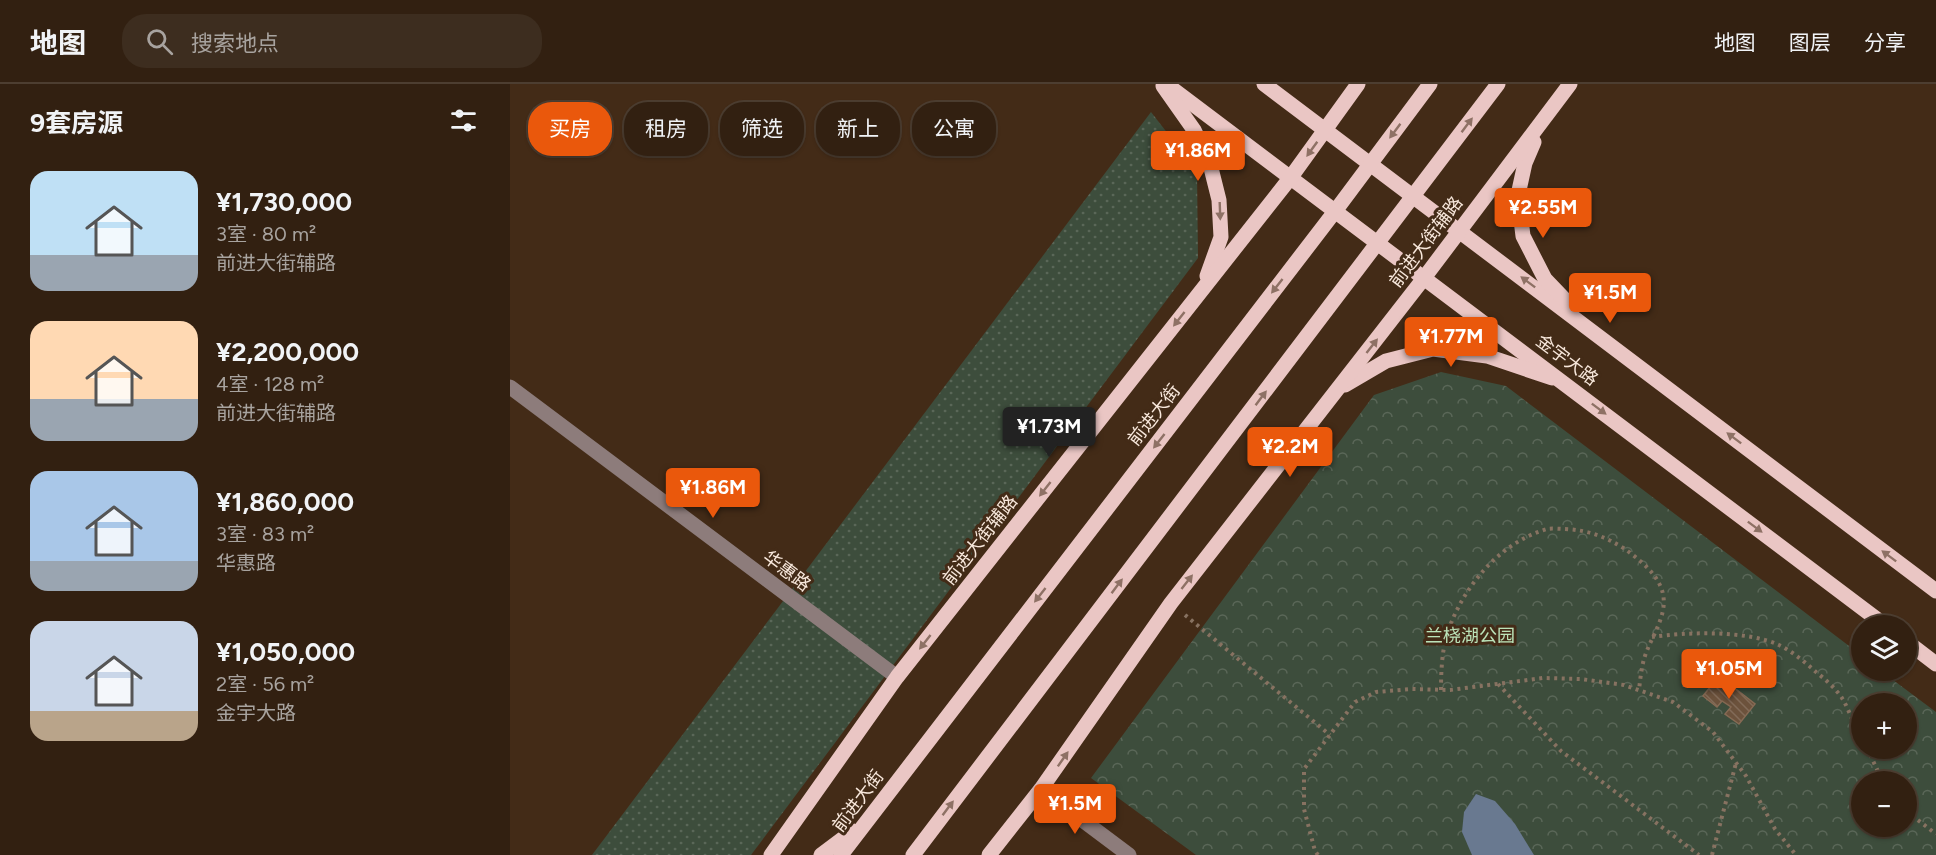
<!DOCTYPE html>
<html lang="zh">
<head>
<meta charset="utf-8">
<style>
  body { margin:0; font-family:Figtree,"Noto Sans SC",sans-serif; background:#3d2d1f; color:#f1f3f6; height:100vh; display:flex; flex-direction:column; font-size:22px; white-space:nowrap }
  * { box-sizing:border-box; margin:0 }
  p { font-size:20px; color:#a8a39f }
  .icon { flex:none; width:33px; height:33px; fill:none; stroke:currentColor; stroke-width:2; stroke-linecap:round; stroke-linejoin:round }
  .map { position:relative; flex:1; overflow:hidden }
  .details { display:flex; flex-direction:column; background:#322011; width:510px }
  .details>* { flex:none }
  .guide { position:absolute; left:18px; top:18px; width:570px; height:54px; display:flex; gap:12px }
  .fabs { position:absolute; left:1341px; top:531px; display:grid; gap:12px }
  .fabs a { display:grid; place-items:center; width:66px; height:66px; border-radius:50%; background:#322011; box-shadow:0 2px 4px #0004,0 0 0 2px #4d3e31; font-size:30px }
  .price { position:absolute; translate:-50% -51px; padding:0 14px; border-radius:6px; background:#ea580c; color:#fff; font-size:20px; line-height:39px; filter:drop-shadow(0 2px 3px #0008) }
  .price::after { content:''; position:absolute; left:50%; top:36px; width:18px; height:14px; margin-left:-9px; background:inherit; clip-path:polygon(0 0,100% 0,50% 100%) }
  .price.on { background:#222; color:#fff }
  ul { padding:0; list-style:none }
  li { display:flex; align-items:center; gap:18px; height:150px; padding:0 30px }
  li span { display:grid; place-items:center; flex:none; width:168px; height:120px; border-radius:18px; color:#555 }
  li>.icon { margin-inline-start:auto }
  span .icon { width:72px; height:72px; fill:#fffc; stroke-width:1 }
  li b { font-size:26px }
  h2 { display:flex; justify-content:space-between; align-items:center; height:72px; padding:0 30px; font-size:26px }
  .tag { padding:0 21px; border-radius:24px; background:#322011; box-shadow:0 2px 4px #0004,0 0 0 2px #4d3e31; font-size:21px; line-height:54px }
  .tag.on { background:#ea580c; color:#fff }
  header { display:flex; align-items:center; gap:36px; box-sizing:border-box; height:84px; padding:0 30px; background:#322011; border-bottom:2px solid #4d3e31 }
  header strong { font-size:28px }
  nav { display:flex; gap:33px; margin-inline-start:auto; font-size:21px }
  .search { width:420px; height:54px; background:#3d2d1f; display:flex; align-items:center; gap:15px; box-sizing:border-box; padding:0 21px; border-radius:24px; color:#a8a39f; font-size:22px }
  main { display:flex; flex:1; min-height:0 }
  .map>svg:first-child { display:block }
</style>
</head>
<body>
<header>
<strong>地图</strong>
<div class="search"><svg class="icon" aria-label="search" viewBox="0 0 24 24"><circle cx="10" cy="10" r="6"/><path d="M15 15l6 6"/></svg>搜索地点</div>
<nav><a>地图</a><a>图层</a><a>分享</a></nav>
</header>
<main>
<section class="details">
<h2>9套房源<svg class="icon" aria-label="filters" viewBox="0 0 24 24"><path d="M4 7h16M4 17h16"/><circle cx="9" cy="7" r="2"/><circle cx="15" cy="17" r="2"/></svg></h2>
<ul>
<li><span style="background:linear-gradient(#bfe0f5 70%,#9aa5b1 0)"><svg class="icon" aria-label="home" viewBox="0 0 24 24"><path d="M3 11l9-7 9 7M6 9v11h12V9"/></svg></span><div><b>¥1,730,000</b><p>3室 · 80 m²</p><p>前进大街辅路</p></div></li>
<li><span style="background:linear-gradient(#ffd9b3 65%,#9aa5b1 0)"><svg class="icon" aria-label="home" viewBox="0 0 24 24"><path d="M3 11l9-7 9 7M6 9v11h12V9"/></svg></span><div><b>¥2,200,000</b><p>4室 · 128 m²</p><p>前进大街辅路</p></div></li>
<li><span style="background:linear-gradient(#a9c7e8 75%,#9aa5b1 0)"><svg class="icon" aria-label="home" viewBox="0 0 24 24"><path d="M3 11l9-7 9 7M6 9v11h12V9"/></svg></span><div><b>¥1,860,000</b><p>3室 · 83 m²</p><p>华惠路</p></div></li>
<li><span style="background:linear-gradient(#c9d6e8 75%,#b9a48a 0)"><svg class="icon" aria-label="home" viewBox="0 0 24 24"><path d="M3 11l9-7 9 7M6 9v11h12V9"/></svg></span><div><b>¥1,050,000</b><p>2室 · 56 m²</p><p>金宇大路</p></div></li>
</ul>
</section>
<div class="map">
<svg width="1426" height="771" viewBox="0 0 1426 771">
  <defs>
    <pattern id="grass-dots" width="8" height="8" patternUnits="userSpaceOnUse" patternTransform="scale(1.5)"><rect width="8" height="8" fill="#3d4d3c"/><path d="M2 2h.1M6 6h.1" fill="none" stroke="#5a6758" stroke-width="1.8" stroke-linecap="round"/></pattern>
    <pattern id="park-crowns" width="20" height="18" patternUnits="userSpaceOnUse" patternTransform="scale(1.5)"><rect width="20" height="18" fill="#3d4d3c"/><path d="M2 6a3 3 0 1 1 6 0M12 15a3 3 0 1 1 6 0" fill="none" stroke="#5a6758"/></pattern>
    <pattern id="building-back-hatch" width="6" height="6" patternUnits="userSpaceOnUse" patternTransform="scale(1.5)"><rect width="6" height="6" fill="#6c523c"/><path d="M-1 5l2 2M0 0l6 6M5-1l2 2" fill="none" stroke="#826b58"/></pattern>
  </defs>
  <rect width="100%" height="100%" fill="#432b17"/>
  <polygon fill="url(#grass-dots)" points="641,28 687,87 688,174 241,771 82,771"/>
  <path fill="url(#park-crowns)" fill-rule="evenodd" d="M 931,288 L 996,302 L 1351,571 L 1352,586 L 1371,587 L 1426,628 L 1426,771 L 686,771 L 581,694 L 864,311 ZM 1352,620 L 1396,620 L 1396,664 L 1352,664 ZM 1352,698 L 1396,698 L 1396,742 L 1352,742 Z"/>
  <polygon fill="#697990" points="966,710 985,717 1005,740 1024,771 962,771 952,748 954,728"/>
  <polygon fill="url(#building-back-hatch)" stroke="#866a54" stroke-width="1.5" points="1209,592 1245,620 1229,640 1215,630 1221,623 1212,617 1207,623 1193,612"/>
  <g fill="none" stroke-linecap="round" stroke-linejoin="round">
    <g stroke="#877261" stroke-width="4" stroke-dasharray="3 4.5" stroke-linecap="butt">
      <polyline points="675,531 820,651"/>
      <path d="M 1142,553 C 1177,548 1236,546 1269,561 C 1283,568 1295,578 1306,588 C 1315,595 1326,605 1332,614 C 1340,627 1344,643 1352,656"/>
      <polyline points="988,600 1051,667 1189,771"/>
      <path d="M 931,606 C 931,587 932,565 938,547 C 954,502 989,459 1037,445 C 1042,444 1049,445 1055,445 C 1078,446 1096,453 1115,465 C 1130,476 1149,491 1153,510 C 1158,534 1138,556 1133,579 C 1131,588 1130,597 1129,606"/>
      <polyline points="1357,664 1373,698"/>
      <polyline points="1396,727 1426,750"/>
      <polyline points="808,771 805,767 794,725 794,685 845,618 866,608 901,605 940,606 1033,594 1071,595 1114,601 1163,618 1203,648 1236,692 1265,745 1286,771"/>
      <polyline points="1202,771 1226,679"/>
    </g>
    <g stroke="#8d7c7b" stroke-width="15">
      <polyline points="0,303 387,593"/>
      <polyline points="531,705 619,771"/>
    </g>
    <g stroke="#eac6c4" stroke-width="15">
      <polyline points="656,0 1376,542"/>
      <polyline points="754,0 1426,507"/>
      <polyline points="653,2 684,46 700,80 709,116 711,153 697,192"/>
      <polyline points="1024,58 1015,79 1008,111 1013,152 1035,195 1059,220"/>
      <polyline points="835,301 876,277 923,265 977,272 1042,294"/>
      <polyline points="1396,557 1426,580"/>
      <polyline points="261,771 387,593 781,93 848,0"/>
      <polyline points="311,771 343,747"/>
      <polyline points="331,771 826,126 920,0"/>
      <polyline points="403,771 988,0"/>
      <polyline points="479,771 531,705 661,519 914,194 1060,0"/>
    </g>
  </g>
  <defs><path id="oneway-solid" d="M-6-.8H1V-3.2L6.5 0L1 3.2V.8H-6Z" transform="scale(1.5)"/></defs>
  <g fill="#8e7165">
    <use href="#oneway-solid" transform="translate(957 41) rotate(-53)"/>
    <use href="#oneway-solid" transform="translate(885 47) rotate(127)"/>
    <use href="#oneway-solid" transform="translate(802 65) rotate(126)"/>
    <use href="#oneway-solid" transform="translate(710 127) rotate(88)"/>
    <use href="#oneway-solid" transform="translate(1018 198) rotate(-143)"/>
    <use href="#oneway-solid" transform="translate(767 202) rotate(128)"/>
    <use href="#oneway-solid" transform="translate(669 235) rotate(128)"/>
    <use href="#oneway-solid" transform="translate(862 262) rotate(-52)"/>
    <use href="#oneway-solid" transform="translate(751 314) rotate(-53)"/>
    <use href="#oneway-solid" transform="translate(1089 325) rotate(37)"/>
    <use href="#oneway-solid" transform="translate(1224 354) rotate(-143)"/>
    <use href="#oneway-solid" transform="translate(649 357) rotate(128)"/>
    <use href="#oneway-solid" transform="translate(535 405) rotate(128)"/>
    <use href="#oneway-solid" transform="translate(1245 443) rotate(37)"/>
    <use href="#oneway-solid" transform="translate(1379 472) rotate(-143)"/>
    <use href="#oneway-solid" transform="translate(677 498) rotate(-52)"/>
    <use href="#oneway-solid" transform="translate(607 502) rotate(-53)"/>
    <use href="#oneway-solid" transform="translate(530 511) rotate(128)"/>
    <use href="#oneway-solid" transform="translate(415 558) rotate(128)"/>
    <use href="#oneway-solid" transform="translate(553 675) rotate(-55)"/>
    <use href="#oneway-solid" transform="translate(438 724) rotate(-53)"/>
  </g>
  <g text-anchor="middle" dominant-baseline="central" stroke-width="6" stroke-linejoin="round" paint-order="stroke">
    <g font-size="18" fill="#f8e8dc" stroke="#432b17">
      <text transform="translate(916 158) rotate(-53)">前进大街辅路</text>
      <text transform="translate(1057 276) rotate(37)">金宇大路</text>
      <text transform="translate(644 331) rotate(-52)">前进大街</text>
      <text transform="translate(470 456) rotate(-52)">前进大街辅路</text>
      <text transform="translate(277 487) rotate(37)">华惠路</text>
      <text transform="translate(348 717) rotate(-53)">前进大街</text>
    </g>
    <g font-size="18" fill="#bbe3b9" stroke="#432b17">
      <text x="960" y="552">兰桡湖公园</text>
    </g>
  </g>
</svg>
<div class="fabs">
<a><svg class="icon" aria-label="layers" viewBox="0 0 24 24"><path d="M12 4l9 5-9 5-9-5zM3 14l9 5 9-5"/></svg></a>
<a>+</a>
<a>−</a>
</div>
<b class="price" style="left:688px;top:98px">¥1.86M</b>
<b class="price" style="left:1033px;top:155px">¥2.55M</b>
<b class="price" style="left:1100px;top:240px">¥1.5M</b>
<b class="price" style="left:941px;top:284px">¥1.77M</b>
<b class="price on" style="left:539px;top:374px">¥1.73M</b>
<b class="price" style="left:780px;top:394px">¥2.2M</b>
<b class="price" style="left:203px;top:435px">¥1.86M</b>
<b class="price" style="left:1219px;top:616px">¥1.05M</b>
<b class="price" style="left:565px;top:751px">¥1.5M</b>
<div class="guide">
<a class="tag on">买房</a>
<a class="tag">租房</a>
<a class="tag">筛选</a>
<a class="tag">新上</a>
<a class="tag">公寓</a>
</div>
</div>
</main>
</body>
</html>
